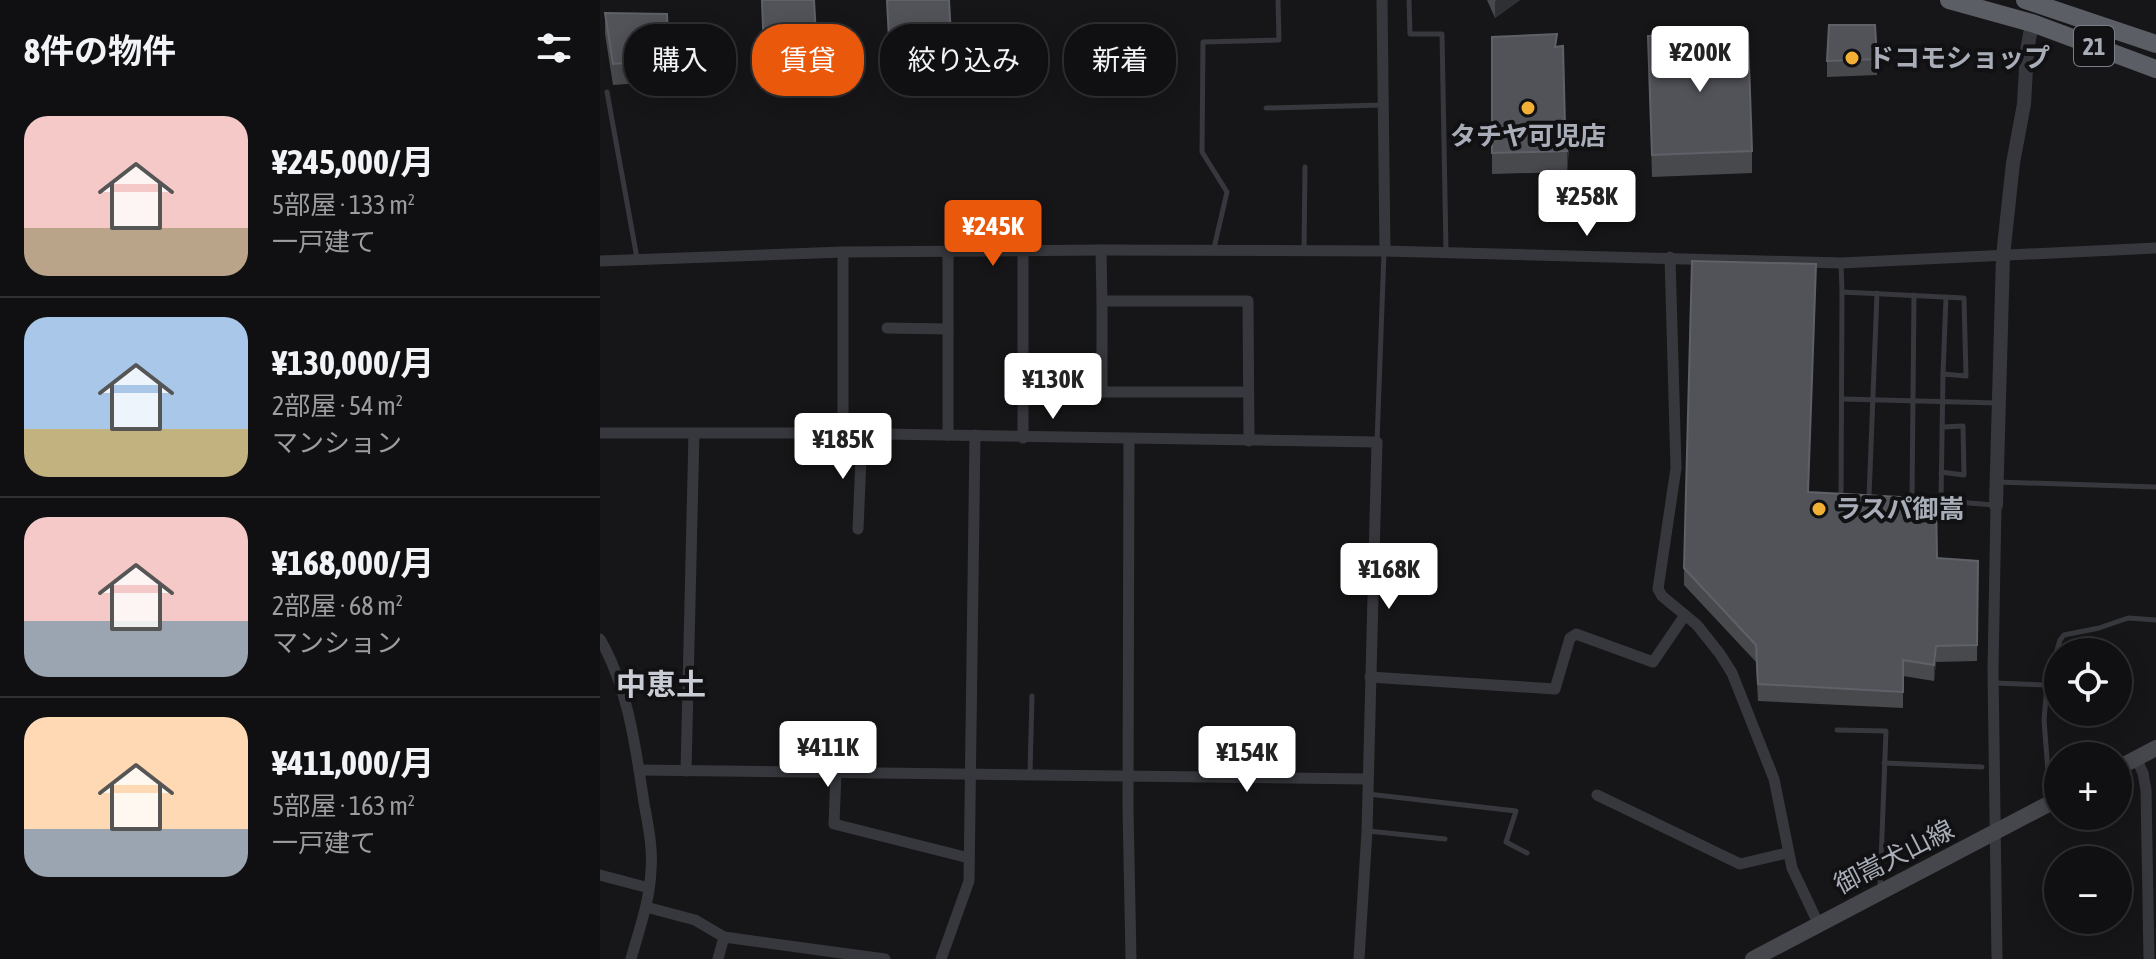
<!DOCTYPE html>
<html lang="ja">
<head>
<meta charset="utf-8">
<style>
  body { margin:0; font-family:"Asap Condensed","Noto Sans JP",sans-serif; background:#19191b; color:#f1f3f6; height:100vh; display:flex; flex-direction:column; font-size:30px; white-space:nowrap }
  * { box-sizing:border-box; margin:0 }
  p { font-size:26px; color:#9c9d9f }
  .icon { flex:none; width:44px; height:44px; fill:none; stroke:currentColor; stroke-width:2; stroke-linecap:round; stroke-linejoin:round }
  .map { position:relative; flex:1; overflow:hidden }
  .details { display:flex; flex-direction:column; background:#101012; width:600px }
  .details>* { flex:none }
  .banner { position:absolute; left:24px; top:24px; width:760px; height:72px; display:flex; gap:16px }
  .fabs { position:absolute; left:1444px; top:638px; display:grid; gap:16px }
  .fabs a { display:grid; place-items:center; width:88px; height:88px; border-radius:50%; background:#101012; box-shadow:0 4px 20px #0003,0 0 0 2px #303032; font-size:40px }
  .price { position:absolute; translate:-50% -68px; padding:0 18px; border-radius:8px; background:#fff; color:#222; font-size:26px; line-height:52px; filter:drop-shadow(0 2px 4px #0008) }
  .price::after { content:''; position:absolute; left:50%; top:48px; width:24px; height:18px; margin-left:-12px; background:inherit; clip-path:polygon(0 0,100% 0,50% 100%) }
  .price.on { background:#ea580c; color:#fff }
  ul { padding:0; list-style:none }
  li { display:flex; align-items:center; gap:24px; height:200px; padding:0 24px }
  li+li { border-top:2px solid #303032 }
  li span { display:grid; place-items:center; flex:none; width:224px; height:160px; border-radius:24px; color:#555 }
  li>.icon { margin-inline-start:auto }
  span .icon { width:96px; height:96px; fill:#fffc; stroke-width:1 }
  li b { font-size:34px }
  h2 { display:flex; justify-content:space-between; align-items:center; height:96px; padding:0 24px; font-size:34px }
  .chip { padding:0 28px; border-radius:32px; background:#101012; box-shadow:0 4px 20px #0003,0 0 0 2px #303032; font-size:28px; line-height:72px }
  .chip.on { background:#ea580c; color:#fff }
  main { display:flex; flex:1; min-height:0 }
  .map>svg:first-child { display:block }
</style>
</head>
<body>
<main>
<section class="details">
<h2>8件の物件<svg class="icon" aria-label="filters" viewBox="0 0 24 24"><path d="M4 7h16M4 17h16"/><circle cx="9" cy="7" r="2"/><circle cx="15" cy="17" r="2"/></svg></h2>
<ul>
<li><span style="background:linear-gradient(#f6c9c9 70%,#b9a48a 0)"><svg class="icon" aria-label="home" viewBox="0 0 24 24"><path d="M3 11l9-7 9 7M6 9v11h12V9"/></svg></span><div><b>¥245,000/月</b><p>5部屋 · 133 m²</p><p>一戸建て</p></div></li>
<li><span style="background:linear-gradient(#a9c7e8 70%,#c2b280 0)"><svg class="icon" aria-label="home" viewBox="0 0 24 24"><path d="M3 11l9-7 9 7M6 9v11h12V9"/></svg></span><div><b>¥130,000/月</b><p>2部屋 · 54 m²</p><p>マンション</p></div></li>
<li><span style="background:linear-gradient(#f6c9c9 65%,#9aa5b1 0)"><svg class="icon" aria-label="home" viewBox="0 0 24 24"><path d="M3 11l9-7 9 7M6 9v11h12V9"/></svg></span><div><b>¥168,000/月</b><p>2部屋 · 68 m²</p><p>マンション</p></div></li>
<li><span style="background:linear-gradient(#ffd9b3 70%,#9aa5b1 0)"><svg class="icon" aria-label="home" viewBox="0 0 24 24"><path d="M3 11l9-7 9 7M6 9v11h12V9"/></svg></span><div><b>¥411,000/月</b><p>5部屋 · 163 m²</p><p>一戸建て</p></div></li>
</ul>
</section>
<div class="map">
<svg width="1556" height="959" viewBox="0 0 1556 959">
  <rect width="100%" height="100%" fill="#161618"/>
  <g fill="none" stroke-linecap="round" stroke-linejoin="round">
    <g stroke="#37383d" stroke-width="5">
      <polyline points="809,0 810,34 842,34 846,251"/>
      <polyline points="7,92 37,258"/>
      <polyline points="666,108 784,105"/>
      <polyline points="614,248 627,192 602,152 603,42 679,40 678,0"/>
      <polyline points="704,251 705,167"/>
      <polyline points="1241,264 1242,292"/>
      <polyline points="1343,374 1346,297"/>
      <polyline points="1242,399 1397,403"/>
      <polyline points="777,442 784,252"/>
      <polyline points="1341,472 1364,475 1363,426 1342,427"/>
      <polyline points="1397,482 1556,487"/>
      <polyline points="1244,496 1241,496 1242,292 1364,298 1366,376 1343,374 1341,500"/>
      <polyline points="1269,497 1277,293"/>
      <polyline points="1312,499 1314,295"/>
      <polyline points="1330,500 1395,505"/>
      <polyline points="1394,683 1447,685"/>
      <polyline points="1237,730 1286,731 1280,887"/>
      <polyline points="1284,763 1382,767"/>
      <polyline points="430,773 432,696"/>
      <polyline points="768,794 916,811 906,842 927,853"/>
      <polyline points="1450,798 1444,720 1447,685 1460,640 1464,635 1499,628 1528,618 1556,620"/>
      <polyline points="768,831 845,839"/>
    </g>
    <g stroke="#37383d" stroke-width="11">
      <polyline points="782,0 785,251"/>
      <polyline points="501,250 502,301 648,301 649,441"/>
      <polyline points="243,252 243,434"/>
      <polyline points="1070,257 1076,468 1058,589 1062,596 1097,625 1120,654 1132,673 1174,779 1192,868 1218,923"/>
      <polyline points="0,261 243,252 501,250 785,251 1241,263 1556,248"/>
      <polyline points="502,301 502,392 648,392"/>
      <polyline points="287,328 348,329"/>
      <polyline points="0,433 223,433 777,442 767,831 759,959"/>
      <polyline points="348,435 348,251"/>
      <polyline points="423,438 423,251"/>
      <polyline points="529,439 528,808 531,959"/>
      <polyline points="1396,505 1393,670 1397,959"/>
      <polyline points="258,529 262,435"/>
      <path d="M 0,639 C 28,687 36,749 44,803 C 48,825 53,848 51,870 C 50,900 39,930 31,959"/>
      <polyline points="770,677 955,689 970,638 976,634 1053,662 1085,615"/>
      <polyline points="1536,758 1543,773 1546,790 1549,959"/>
      <polyline points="39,770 767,779"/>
      <polyline points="86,771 94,433"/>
      <polyline points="236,772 234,824 369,858"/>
      <polyline points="997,795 1140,864 1187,853"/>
      <polyline points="0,875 49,888"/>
      <polyline points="46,907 95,920 124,937 118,959"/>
      <polyline points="124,937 285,959"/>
      <polyline points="341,959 369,881 375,435"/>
    </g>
    <polyline stroke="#37383d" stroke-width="14" points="1396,505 1403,256 1413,163 1424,104 1427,51 1432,23"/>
    <g stroke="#45474d" stroke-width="16">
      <polyline points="1518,768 1556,748"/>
      <polyline points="1153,959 1458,799"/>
    </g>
    <g stroke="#5b5e65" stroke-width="18">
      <polyline points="1349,0 1432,23 1556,69"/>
      <polyline points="1425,0 1556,44"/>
    </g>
  </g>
  <g fill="#47494d">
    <polygon points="162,0 214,0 217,75 164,76"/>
    <polygon points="287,0 349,0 352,75 323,73 321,58 289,61"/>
    <polygon points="887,0 920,0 895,18"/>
    <polygon points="5,13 69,60 69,81 13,85 5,34"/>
    <polygon points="1048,36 1152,151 1152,173 1052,177"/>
    <polygon points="892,37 957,47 965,126 969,148 967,172 892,174"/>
    <polygon points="1277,59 1277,75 1227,77 1227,61"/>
    <polygon points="1208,492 1337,558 1378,561 1377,661 1336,662 1334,681 1303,676 1303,708 1158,701 1156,662 1084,585 1084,568"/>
  </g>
  <g fill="#2f3033">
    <polygon points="897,0 920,0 895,18 895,1"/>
    <polygon points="969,126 969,148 967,172 967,151"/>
    <polygon points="1336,646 1336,662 1334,681 1334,665"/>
  </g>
  <g fill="#525359" stroke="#5f6168" stroke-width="2">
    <polygon points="162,0 214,0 217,54 164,54"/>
    <polygon points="287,0 349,0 352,54 323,52 321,37 289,39"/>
    <polygon points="5,13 67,14 69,60 13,64"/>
    <polygon points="1229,25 1275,25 1277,59 1227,61"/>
    <polygon points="1148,33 1152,151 1052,155 1048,36"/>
    <polygon points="957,34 955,47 963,46 965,126 969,126 967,151 892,153 892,37"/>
    <polygon points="1092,261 1216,264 1208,492 1336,499 1337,558 1378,561 1377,645 1336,646 1334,665 1303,660 1303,692 1158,684 1156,645 1084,568"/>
  </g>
  <g fill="#f2b134" stroke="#111113" stroke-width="3">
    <circle cx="1252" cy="58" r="8"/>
    <circle cx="928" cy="108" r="8"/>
    <circle cx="1219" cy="509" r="8"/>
  </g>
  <g text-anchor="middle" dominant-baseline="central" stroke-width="8" stroke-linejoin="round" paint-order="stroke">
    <rect fill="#111113" stroke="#7b7e86" stroke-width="2" x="1474" y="26" width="40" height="40" rx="6"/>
    <g font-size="24" font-weight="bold" fill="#a8adb8">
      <text x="1494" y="46">21</text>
    </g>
    <g font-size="26" font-weight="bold" fill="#a8adb8" stroke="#111113" text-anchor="start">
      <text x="1268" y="58">ドコモショップ</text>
      <text x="928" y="136" text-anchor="middle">タチヤ可児店</text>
      <text x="1235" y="509">ラスパ御嵩</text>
    </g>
    <g font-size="26" fill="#a8adb8" stroke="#111113">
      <text transform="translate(1294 857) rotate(-27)">御嵩犬山線</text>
    </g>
    <g font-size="30" font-weight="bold" fill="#c9ccd4" stroke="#111113">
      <text x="61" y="684">中恵土</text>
    </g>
  </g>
</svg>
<div class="fabs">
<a><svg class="icon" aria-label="locate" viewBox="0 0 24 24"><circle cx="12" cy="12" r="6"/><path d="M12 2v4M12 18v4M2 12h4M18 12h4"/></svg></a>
<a>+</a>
<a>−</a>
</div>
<b class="price" style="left:1100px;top:94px">¥200K</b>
<b class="price" style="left:987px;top:238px">¥258K</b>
<b class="price on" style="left:393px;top:268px">¥245K</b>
<b class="price" style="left:453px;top:421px">¥130K</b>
<b class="price" style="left:243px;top:481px">¥185K</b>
<b class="price" style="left:789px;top:611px">¥168K</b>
<b class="price" style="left:228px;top:789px">¥411K</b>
<b class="price" style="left:647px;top:794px">¥154K</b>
<div class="banner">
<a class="chip">購入</a>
<a class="chip on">賃貸</a>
<a class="chip">絞り込み</a>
<a class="chip">新着</a>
</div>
</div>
</main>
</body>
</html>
